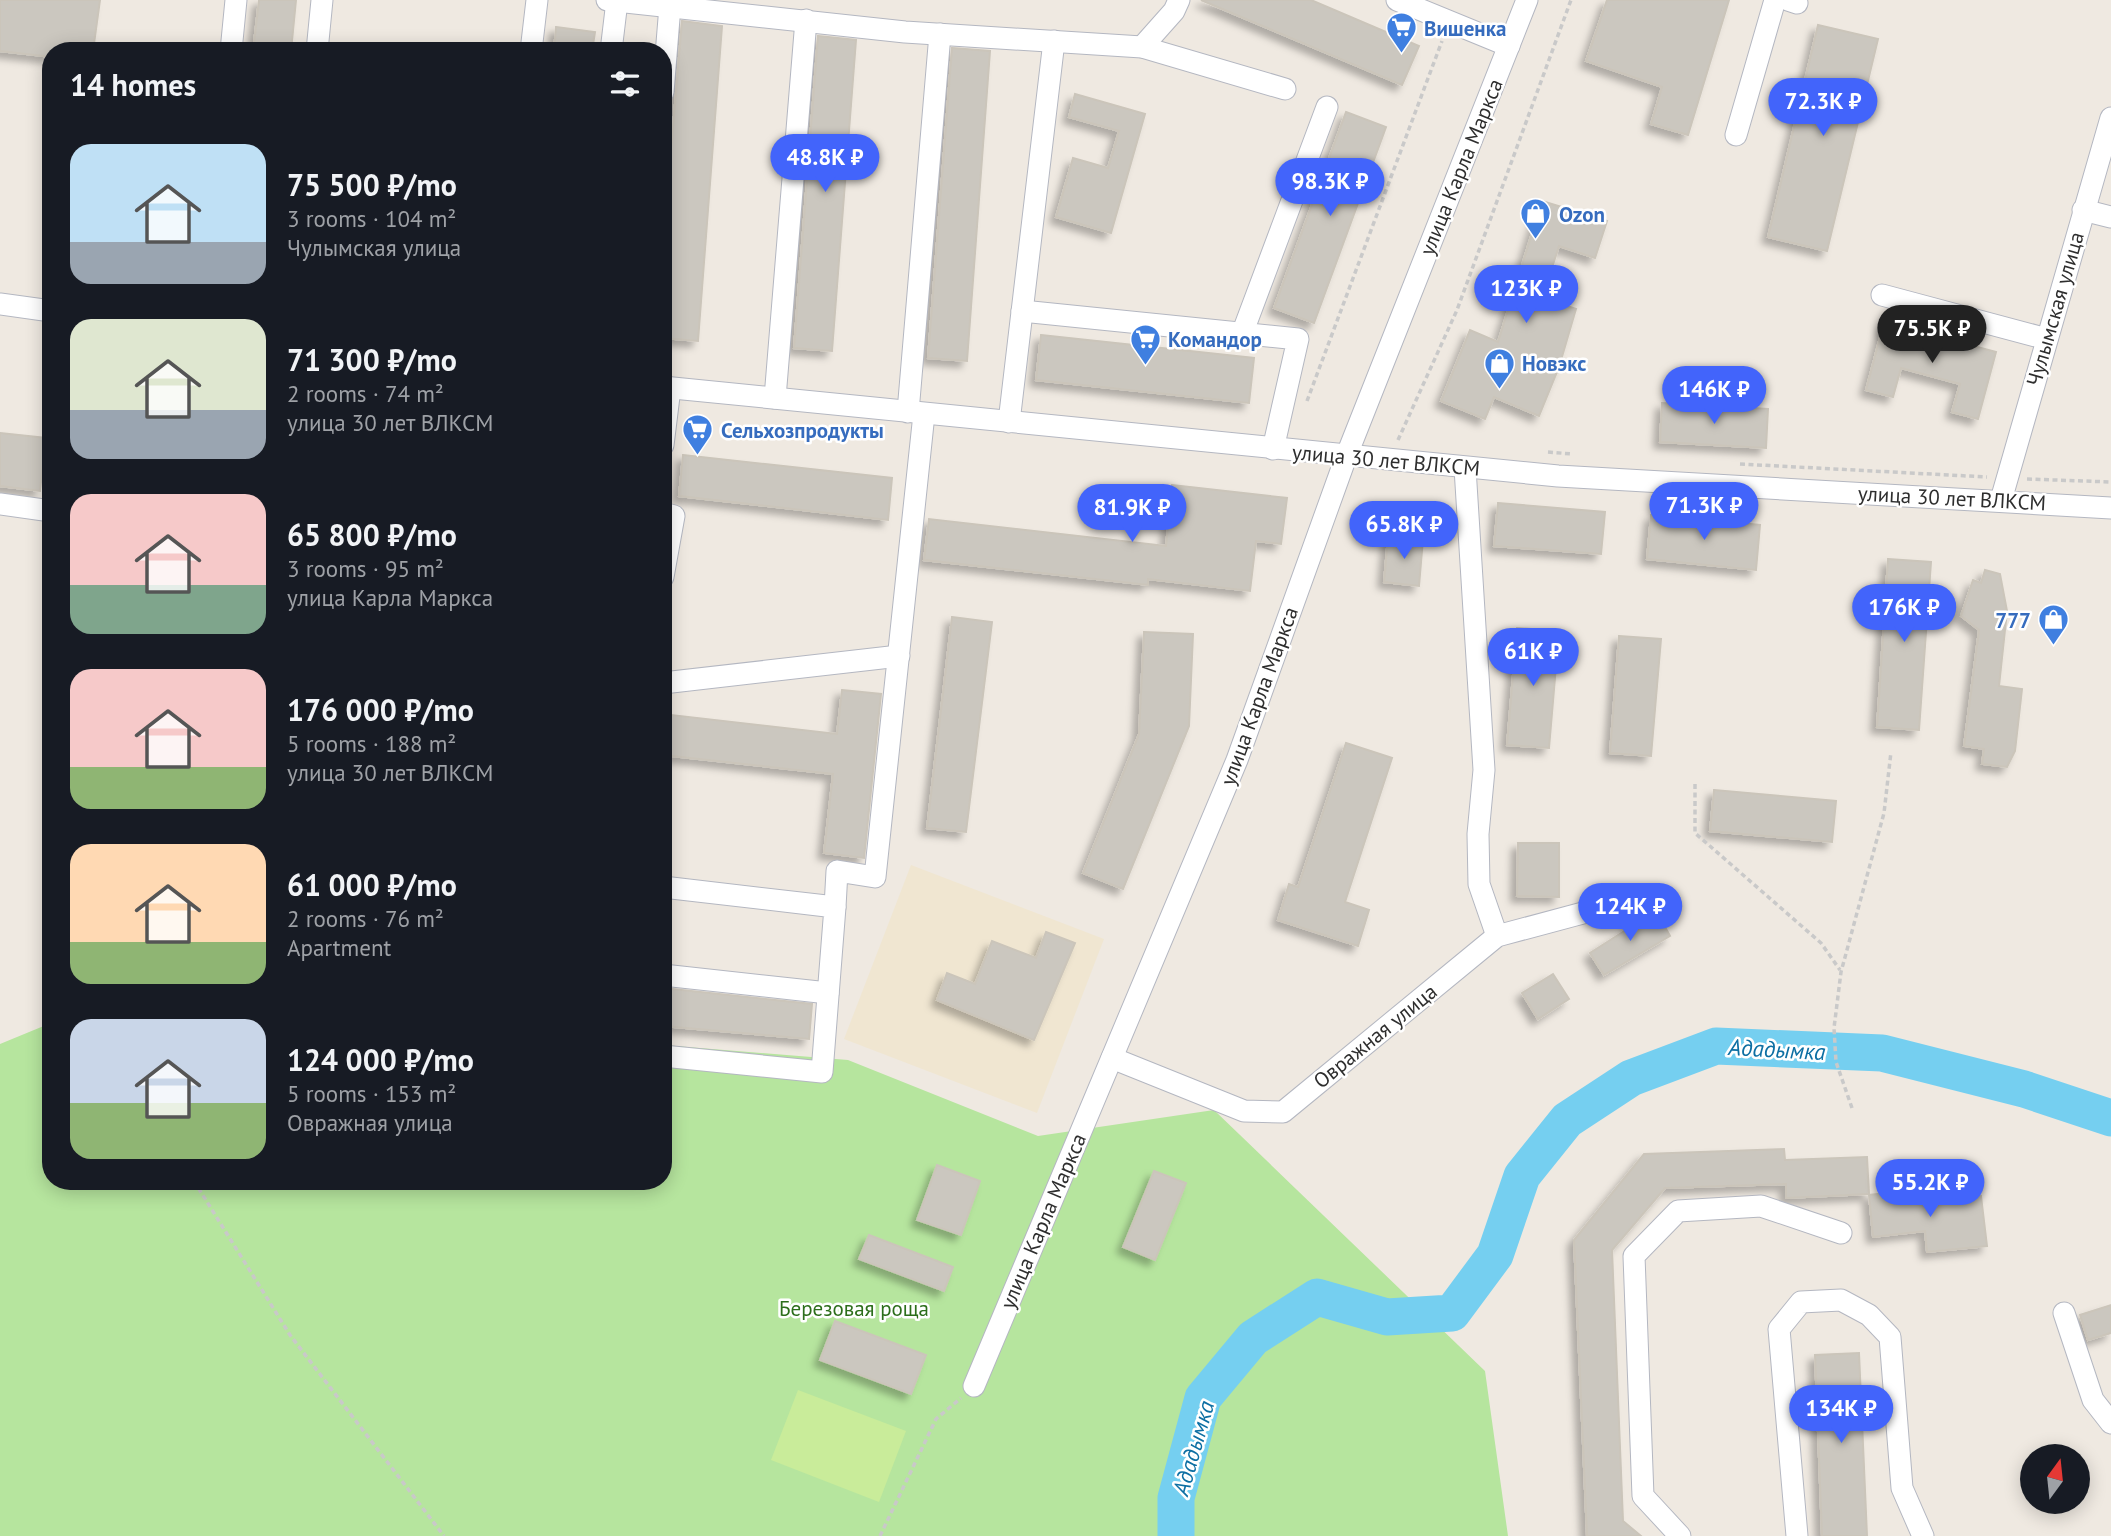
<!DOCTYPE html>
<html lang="en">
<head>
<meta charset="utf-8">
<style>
  body { margin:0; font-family:"PT Sans",sans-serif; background:#242831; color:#f1f3f6; height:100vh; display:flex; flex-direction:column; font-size:26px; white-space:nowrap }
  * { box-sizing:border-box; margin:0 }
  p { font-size:23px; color:#9ea1a6 }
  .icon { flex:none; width:38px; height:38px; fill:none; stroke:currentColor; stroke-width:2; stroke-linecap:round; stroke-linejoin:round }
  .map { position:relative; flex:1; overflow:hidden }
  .drawer { position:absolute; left:42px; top:42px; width:630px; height:1148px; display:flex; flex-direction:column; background:#171b24; border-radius:28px; box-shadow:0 4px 18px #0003 }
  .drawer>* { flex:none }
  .needle { width:46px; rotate:15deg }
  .fabs { position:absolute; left:2020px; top:1444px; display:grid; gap:14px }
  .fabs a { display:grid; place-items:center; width:70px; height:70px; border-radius:50%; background:#171b24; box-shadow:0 4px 18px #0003; font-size:35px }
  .price { position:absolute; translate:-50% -60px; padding:0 16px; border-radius:24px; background:#4264fb; color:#fff; font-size:23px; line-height:46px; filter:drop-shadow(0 2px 4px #0008) }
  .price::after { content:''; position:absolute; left:50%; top:42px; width:21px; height:16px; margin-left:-10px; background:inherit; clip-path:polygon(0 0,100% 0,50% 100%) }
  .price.on { background:#222; color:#fff }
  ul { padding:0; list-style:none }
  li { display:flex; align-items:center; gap:21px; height:175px; padding:0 28px }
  li span { display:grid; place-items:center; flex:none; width:196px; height:140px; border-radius:21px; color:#555 }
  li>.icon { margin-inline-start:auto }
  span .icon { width:84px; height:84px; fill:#fffc; stroke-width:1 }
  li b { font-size:30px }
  h2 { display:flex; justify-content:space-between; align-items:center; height:84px; padding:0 28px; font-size:30px }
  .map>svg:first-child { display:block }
</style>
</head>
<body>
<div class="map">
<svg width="2111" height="1536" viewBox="0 0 2111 1536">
  <defs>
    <filter id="shadow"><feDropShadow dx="-6" dy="6" stdDeviation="3.5" flood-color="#0004"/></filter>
  </defs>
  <rect width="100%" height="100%" fill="#efe9e1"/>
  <polygon fill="#f0e6d1" points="911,865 1104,939 1037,1113 844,1039"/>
  <polygon fill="#b6e59e" points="51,1023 51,1181 663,1181 663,1045 848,1060 1038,1136 1214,1110 1485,1371 1508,1536 0,1536 0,1044"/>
  <polygon fill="#c9ec9a" points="798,1390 906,1431 879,1502 771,1460"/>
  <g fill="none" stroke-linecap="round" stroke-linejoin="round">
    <polyline stroke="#75cff0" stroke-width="37" points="1176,1536 1176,1498 1203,1398 1253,1338 1317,1297 1387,1317 1452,1313 1495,1255 1522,1176 1567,1120 1631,1078 1716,1046 1882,1053 2024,1089 2111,1118"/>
  </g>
  <g fill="#cbc7bf" stroke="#cbc5ba" stroke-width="2" filter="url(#shadow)">
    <polygon points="0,0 100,0 93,51 51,51 51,57 0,51"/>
    <polygon points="259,0 296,0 291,51 253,51"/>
    <polygon points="1201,0 1311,0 1419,46 1402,85"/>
    <polygon points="1607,0 1729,0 1688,135 1651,124 1662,87 1586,61"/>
    <polygon points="682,21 722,26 698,341 663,338 663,245"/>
    <polygon points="1818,25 1878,39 1827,251 1768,237"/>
    <polygon points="556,27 595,32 592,51 554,51"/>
    <polygon points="818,36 856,40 832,351 794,348"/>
    <polygon points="952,48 990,51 967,361 928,358"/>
    <polygon points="1075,94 1145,114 1111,233 1056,217 1073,158 1108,168 1119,131 1069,117"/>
    <polygon points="1346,112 1386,127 1314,323 1274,308"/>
    <polygon points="1542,201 1607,221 1595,258 1559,246 1542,298 1576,309 1559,367 1539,416 1494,397 1485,419 1441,401 1470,330 1498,342"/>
    <polygon points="1884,322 1996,352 1978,419 1952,412 1960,384 1901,368 1893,397 1866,390"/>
    <polygon points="1041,335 1254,358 1249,403 1036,380"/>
    <polygon points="1662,403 1768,409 1766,448 1660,442"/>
    <polygon points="0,433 46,438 40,491 0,486"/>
    <polygon points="683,455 892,478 888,520 679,496"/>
    <polygon points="1172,485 1287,498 1281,544 1256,541 1250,591 1148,579 1148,585 924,560 929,519 1166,546"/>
    <polygon points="1498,503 1605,512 1601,554 1494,546"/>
    <polygon points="1651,515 1760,525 1756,570 1647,559"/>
    <polygon points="1388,536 1423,539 1419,586 1384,582"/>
    <polygon points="1888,559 1931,562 1919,730 1877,727"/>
    <polygon points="1985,570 2000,574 2007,611 1999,686 2022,689 2015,751 2007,767 1982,764 1984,749 1964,746 1979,630 1961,616 1973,580 1981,583"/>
    <polygon points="952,617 992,622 966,832 927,828"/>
    <polygon points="1517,628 1559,631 1549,748 1507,745"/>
    <polygon points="1144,632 1193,634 1189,726 1123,889 1083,873 1139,734"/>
    <polygon points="1619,636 1661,639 1651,756 1610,753"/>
    <polygon points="842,690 881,694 864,858 824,853 833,774 663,755 663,714 837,734"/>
    <polygon points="1346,743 1392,758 1345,902 1369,910 1358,946 1278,920 1289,884 1298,887"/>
    <polygon points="1714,790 1836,801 1832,842 1710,831"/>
    <polygon points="1518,843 1559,843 1559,897 1517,896"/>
    <polygon points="1656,911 1670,936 1604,975 1590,953"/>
    <polygon points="1046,932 1075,943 1034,1040 937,1000 947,973 975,984 992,941 1036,958"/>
    <polygon points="1553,974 1569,999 1538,1019 1522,993"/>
    <polygon points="663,988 812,1004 809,1039 663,1026"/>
    <polygon points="1784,1149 1785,1160 1867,1157 1869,1194 1786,1198 1786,1184 1665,1188 1612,1250 1623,1521 1641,1536 1587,1536 1574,1240 1644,1154"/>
    <polygon points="937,1165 980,1181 961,1235 917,1220"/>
    <polygon points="1154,1171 1186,1183 1155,1260 1123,1247"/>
    <polygon points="1925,1189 1926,1202 1981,1196 1987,1246 1927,1252 1925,1231 1873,1237 1869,1195"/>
    <polygon points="869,1235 953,1267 944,1291 859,1259"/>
    <polygon points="2111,1305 2111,1333 2088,1340 2080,1315"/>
    <polygon points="835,1321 926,1355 911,1394 820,1360"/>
    <polygon points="1859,1353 1867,1536 1822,1536 1815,1355"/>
  </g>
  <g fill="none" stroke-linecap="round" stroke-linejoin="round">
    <defs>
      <g id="minor">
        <polyline points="607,0 905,32 1142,47 1285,89"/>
        <polyline points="1397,0 1509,46"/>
        <polyline points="1788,0 1797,3"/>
        <polyline points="1142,47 1174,11 1179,0"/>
        <polyline points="231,51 236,0"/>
        <polyline points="317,51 322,0"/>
        <polyline points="531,51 537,0"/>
        <polyline points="611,51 617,1"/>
        <polyline points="663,92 670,6"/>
        <polyline points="1736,135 1775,0"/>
        <polyline points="2083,210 2111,217"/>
        <polyline points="1882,295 2047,339"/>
        <polyline points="0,304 51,311"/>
        <polyline points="1022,311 1298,339 1273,449"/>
        <polyline points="1242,334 1327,107"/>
        <polyline points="663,387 1558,476 2111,508"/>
        <polyline points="775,398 806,20"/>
        <polyline points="908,412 940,34"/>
        <polyline points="1009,422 1054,41"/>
        <polyline points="663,445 670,388"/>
        <polyline points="1465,468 1484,770 1478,834 1479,884 1497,936"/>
        <polyline points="2001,500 2111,118"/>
        <polyline points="0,504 51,511"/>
        <polyline points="663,513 674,516 663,577"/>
        <polyline points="663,683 899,656"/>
        <polyline points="663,887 835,907 822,1072 663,1056"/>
        <polyline points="835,907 837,871 875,877 924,414"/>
        <polyline points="663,975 828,993"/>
        <polyline points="1112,1058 1244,1111 1283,1112 1497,936 1635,899"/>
        <polyline points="2064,1313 2093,1400 2111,1423"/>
        <polyline points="974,1386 1237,760 1346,457 1527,0"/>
        <polyline points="1680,1536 1643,1496 1634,1256 1678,1211 1761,1206 1841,1233"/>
        <polyline points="1797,1536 1779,1329 1801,1302 1841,1300 1869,1315 1890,1337 1902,1488 1923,1536"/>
      </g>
    </defs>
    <use href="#minor" stroke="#b4b7c1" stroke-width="23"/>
    <g stroke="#c9c9c9" stroke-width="3.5" stroke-dasharray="5 3.5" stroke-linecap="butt">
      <polyline points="1307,401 1442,41"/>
      <polyline points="1398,440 1457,310 1571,0"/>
      <polyline points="1548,452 1572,454"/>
      <polyline points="1740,464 1987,477"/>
      <polyline points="2027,479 2111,482"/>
      <polyline points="1695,784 1695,833 1821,943 1840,970"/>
      <polyline points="1852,1108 1836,1062 1834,1028 1841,972 1884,813 1891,752"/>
      <polyline points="194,1181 290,1335 444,1536"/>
      <polyline points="880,1536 936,1419 961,1398"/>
    </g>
    <use href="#minor" stroke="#fff" stroke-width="21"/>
  </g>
  <defs>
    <symbol id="supermarket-pin" viewBox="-11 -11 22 30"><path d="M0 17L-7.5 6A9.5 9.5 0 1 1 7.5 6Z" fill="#3f7fe0" stroke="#fff"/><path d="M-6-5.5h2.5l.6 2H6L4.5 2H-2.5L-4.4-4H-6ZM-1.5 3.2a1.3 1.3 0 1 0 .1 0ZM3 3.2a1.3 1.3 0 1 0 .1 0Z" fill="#fff"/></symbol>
    <symbol id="shop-pin" viewBox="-11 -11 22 30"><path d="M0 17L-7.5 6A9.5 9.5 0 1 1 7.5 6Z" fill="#3f7fe0" stroke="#fff"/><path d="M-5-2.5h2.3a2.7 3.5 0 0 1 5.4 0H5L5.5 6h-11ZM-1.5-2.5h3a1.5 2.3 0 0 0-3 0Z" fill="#fff"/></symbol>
  </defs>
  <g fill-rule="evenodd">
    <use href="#supermarket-pin" x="1384" y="10" width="35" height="47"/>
    <use href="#shop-pin" x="1518" y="196" width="35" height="47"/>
    <use href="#supermarket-pin" x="1128" y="322" width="35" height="47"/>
    <use href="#shop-pin" x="1482" y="346" width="35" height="47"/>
    <use href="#supermarket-pin" x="680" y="412" width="35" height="47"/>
    <use href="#shop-pin" x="2036" y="602" width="35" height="47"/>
  </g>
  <g text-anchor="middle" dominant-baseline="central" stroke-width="5" stroke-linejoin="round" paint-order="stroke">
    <g font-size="21" font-weight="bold" fill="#366cbe" stroke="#fff" text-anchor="start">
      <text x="1424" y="28">Вишенка</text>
      <text x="1559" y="214">Ozon</text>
      <text x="1168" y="339">Командор</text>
      <text x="1522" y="363">Новэкс</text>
      <text x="721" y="430">Сельхозпродукты</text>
      <text x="2031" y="620" text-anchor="end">777</text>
    </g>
    <g font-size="21" fill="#2e2e2e" stroke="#fff">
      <text transform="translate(1461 167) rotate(-68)">улица Карла Маркса</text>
      <text transform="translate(2055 309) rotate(-74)">Чулымская улица</text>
      <text transform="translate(1386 460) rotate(5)">улица 30 лет ВЛКСМ</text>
      <text transform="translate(1952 498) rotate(3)">улица 30 лет ВЛКСМ</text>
      <text transform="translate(1259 696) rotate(-70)">улица Карла Маркса</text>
      <text transform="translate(1375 1036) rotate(-39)">Овражная улица</text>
      <text transform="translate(1043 1221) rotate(-67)">улица Карла Маркса</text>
    </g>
    <g font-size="21" fill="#2c6e1b" stroke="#fff">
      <text x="854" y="1308">Березовая роща</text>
    </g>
    <g font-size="23" font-style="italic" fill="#0d6fa3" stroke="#fff">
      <text transform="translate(1777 1049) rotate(3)">Ададымка</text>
      <text transform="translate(1193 1448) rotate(-74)">Ададымка</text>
    </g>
  </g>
</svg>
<div class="fabs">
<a><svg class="needle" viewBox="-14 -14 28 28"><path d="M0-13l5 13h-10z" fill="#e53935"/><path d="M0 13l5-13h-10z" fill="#9ea1a6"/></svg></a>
</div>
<b class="price" style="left:1823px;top:138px">72.3K ₽</b>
<b class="price" style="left:825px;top:194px">48.8K ₽</b>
<b class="price" style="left:1330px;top:218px">98.3K ₽</b>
<b class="price" style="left:1526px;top:325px">123K ₽</b>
<b class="price on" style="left:1932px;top:365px">75.5K ₽</b>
<b class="price" style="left:1714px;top:426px">146K ₽</b>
<b class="price" style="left:1704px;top:542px">71.3K ₽</b>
<b class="price" style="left:1132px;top:544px">81.9K ₽</b>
<b class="price" style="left:1404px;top:561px">65.8K ₽</b>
<b class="price" style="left:1904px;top:644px">176K ₽</b>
<b class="price" style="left:1533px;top:688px">61K ₽</b>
<b class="price" style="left:1630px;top:943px">124K ₽</b>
<b class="price" style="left:1930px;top:1219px">55.2K ₽</b>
<b class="price" style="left:1841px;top:1445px">134K ₽</b>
<section class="drawer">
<h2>14 homes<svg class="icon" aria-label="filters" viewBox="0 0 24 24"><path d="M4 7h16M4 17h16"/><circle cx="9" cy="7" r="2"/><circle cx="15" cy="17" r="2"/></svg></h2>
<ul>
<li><span style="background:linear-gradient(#bfe0f5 70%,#9aa5b1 0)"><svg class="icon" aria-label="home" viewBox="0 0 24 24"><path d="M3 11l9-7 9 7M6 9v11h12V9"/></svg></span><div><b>75 500 ₽/mo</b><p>3 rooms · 104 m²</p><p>Чулымская улица</p></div></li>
<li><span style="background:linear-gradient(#dfe7d0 65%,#9aa5b1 0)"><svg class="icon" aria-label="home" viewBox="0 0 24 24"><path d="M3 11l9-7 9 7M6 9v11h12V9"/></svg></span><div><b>71 300 ₽/mo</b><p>2 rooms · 74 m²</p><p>улица 30 лет ВЛКСМ</p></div></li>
<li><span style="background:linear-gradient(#f6c9c9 65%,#7fa58c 0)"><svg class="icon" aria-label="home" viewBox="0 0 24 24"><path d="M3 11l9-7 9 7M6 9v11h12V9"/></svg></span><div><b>65 800 ₽/mo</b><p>3 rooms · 95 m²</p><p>улица Карла Маркса</p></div></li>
<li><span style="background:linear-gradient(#f6c9c9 70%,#8fb573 0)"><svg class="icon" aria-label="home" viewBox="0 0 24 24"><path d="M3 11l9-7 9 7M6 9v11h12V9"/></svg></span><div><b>176 000 ₽/mo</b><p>5 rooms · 188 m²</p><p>улица 30 лет ВЛКСМ</p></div></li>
<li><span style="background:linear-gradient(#ffd9b3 70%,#8fb573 0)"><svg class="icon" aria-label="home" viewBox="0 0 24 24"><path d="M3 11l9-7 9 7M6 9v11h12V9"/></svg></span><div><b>61 000 ₽/mo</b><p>2 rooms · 76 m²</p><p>Apartment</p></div></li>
<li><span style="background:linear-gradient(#c9d6e8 60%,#8fb573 0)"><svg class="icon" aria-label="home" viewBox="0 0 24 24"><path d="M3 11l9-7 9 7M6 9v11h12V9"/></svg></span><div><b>124 000 ₽/mo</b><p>5 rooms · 153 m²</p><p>Овражная улица</p></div></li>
</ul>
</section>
</div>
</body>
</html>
